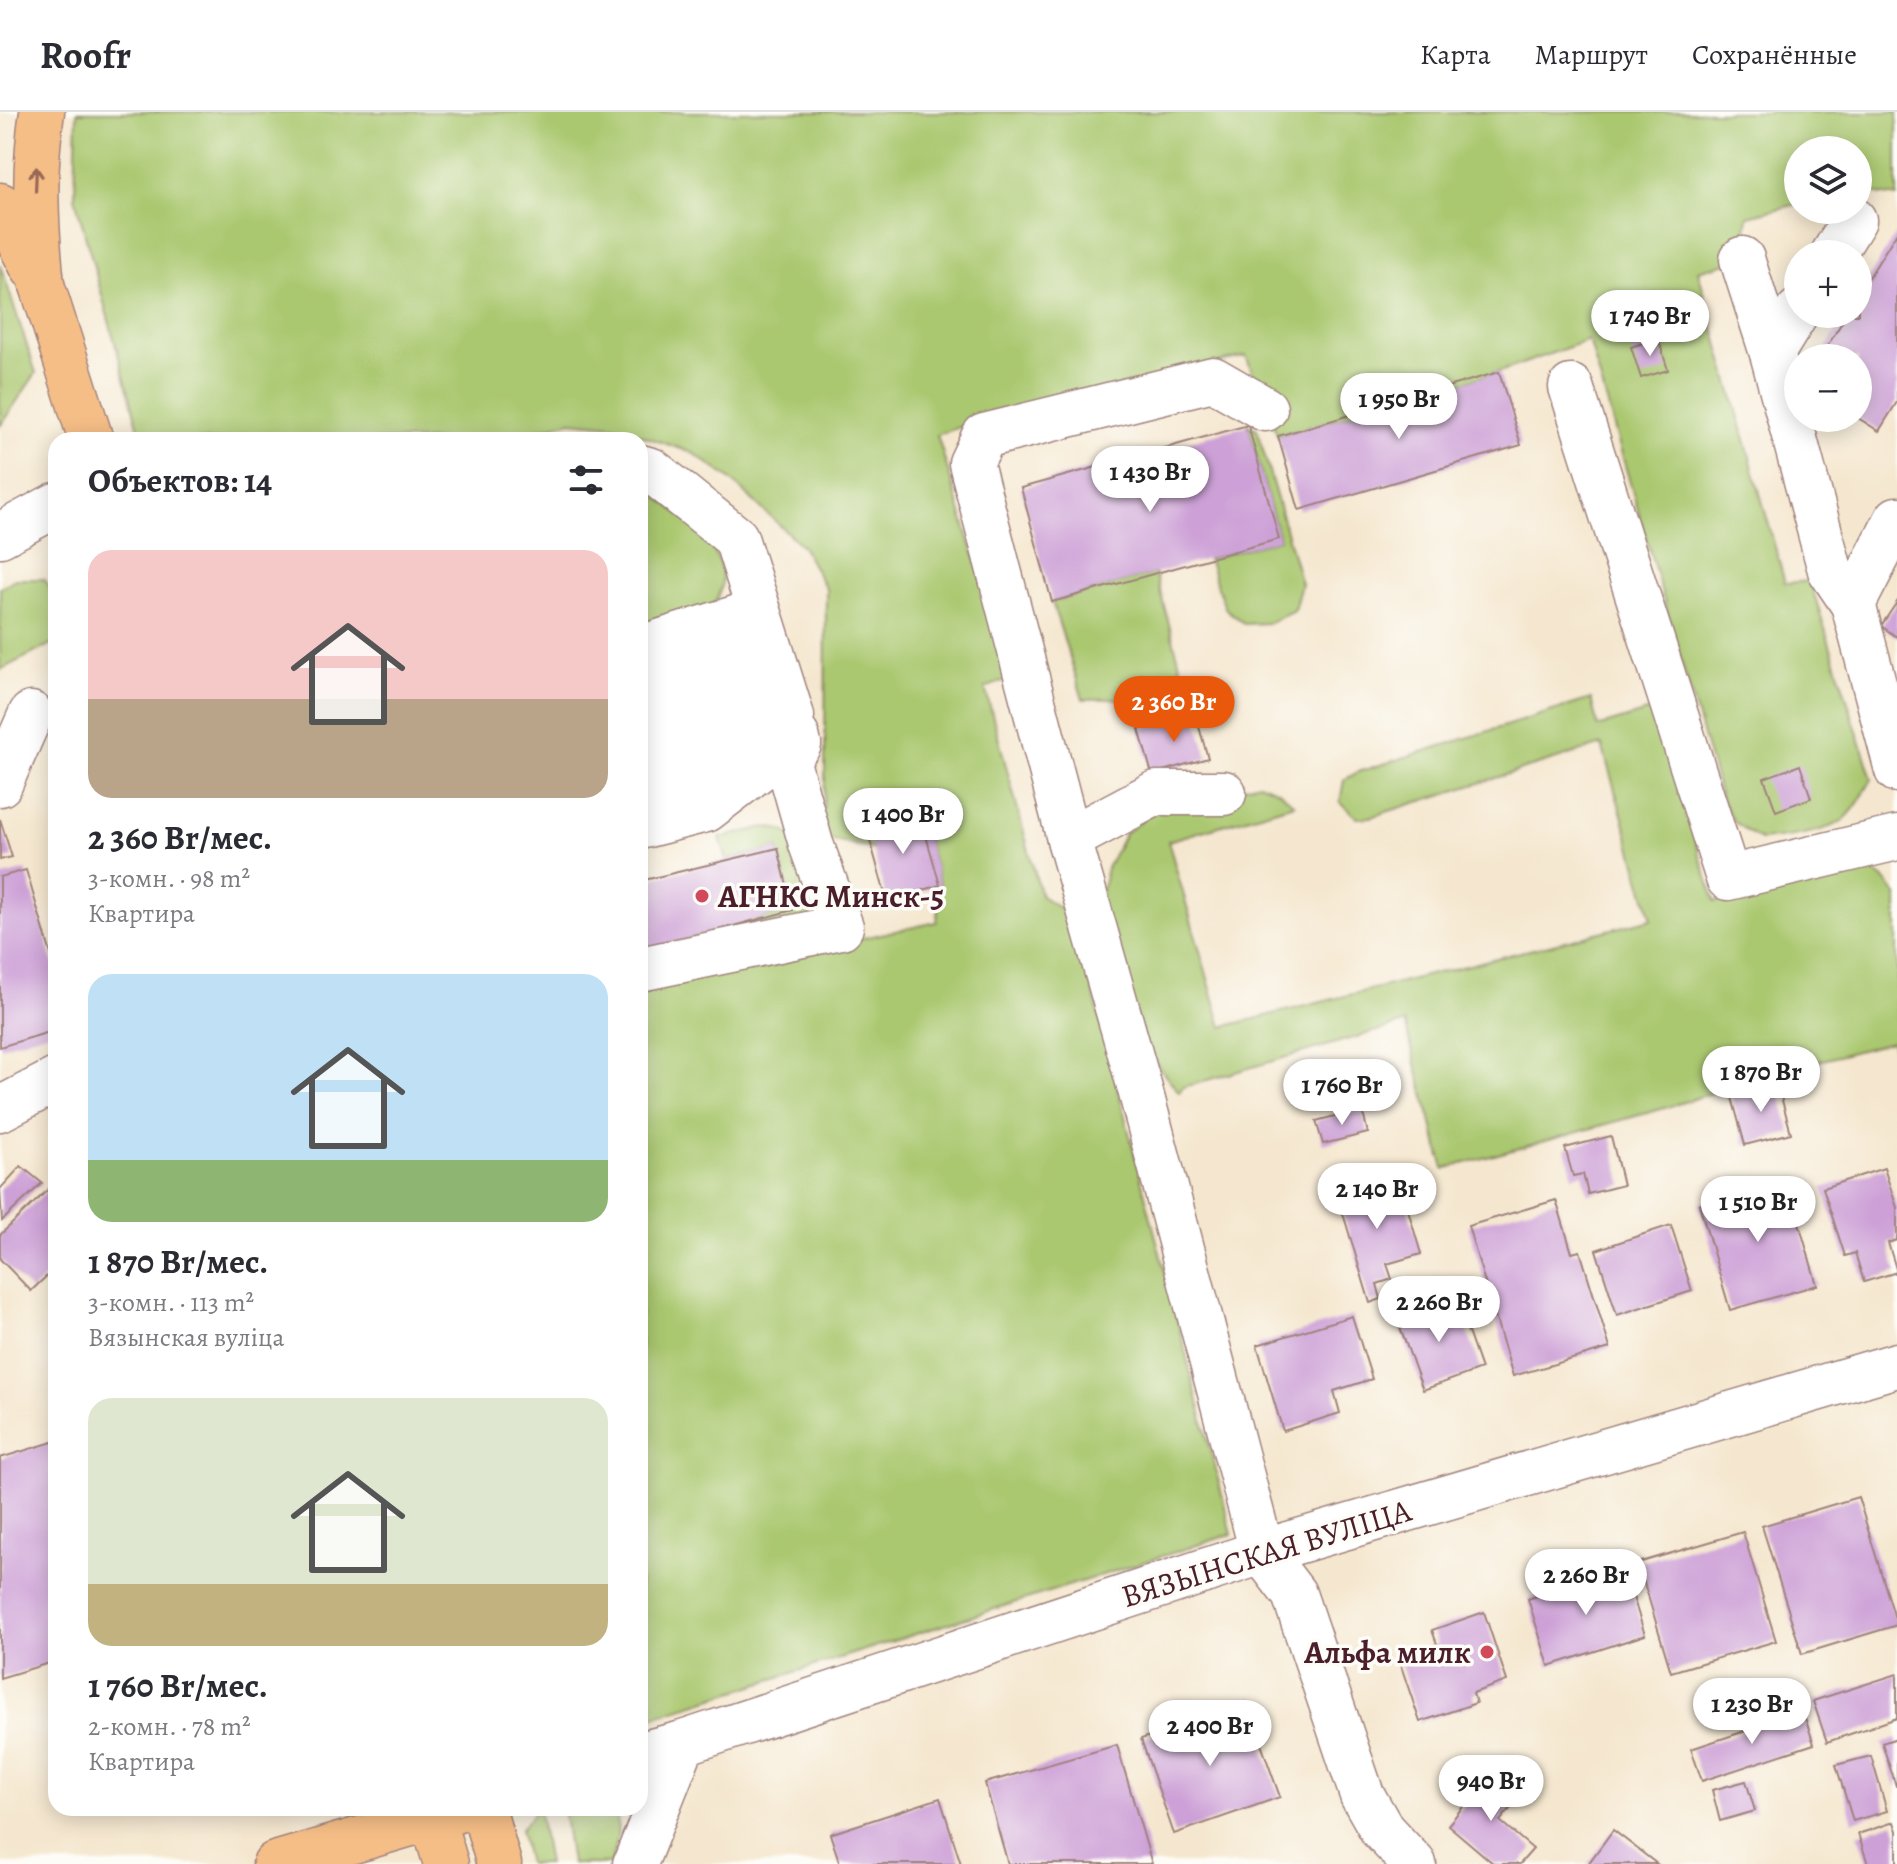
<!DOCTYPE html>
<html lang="ru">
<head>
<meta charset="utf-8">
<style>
  body { margin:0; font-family:Alegreya,serif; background:#f2f2f3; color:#2b2b33; height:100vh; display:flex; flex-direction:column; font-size:30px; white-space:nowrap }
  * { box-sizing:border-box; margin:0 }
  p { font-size:26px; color:#7c7c81 }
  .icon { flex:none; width:44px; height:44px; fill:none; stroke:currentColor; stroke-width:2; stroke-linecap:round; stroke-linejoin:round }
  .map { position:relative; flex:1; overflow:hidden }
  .side { position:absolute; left:48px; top:320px; width:600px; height:1384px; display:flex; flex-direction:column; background:#fff; border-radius:24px; box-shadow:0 4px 20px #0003 }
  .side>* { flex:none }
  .tools { position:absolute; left:1784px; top:24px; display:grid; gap:16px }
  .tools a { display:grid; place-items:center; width:88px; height:88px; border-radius:50%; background:#fff; box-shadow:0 4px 20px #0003; font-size:40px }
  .price { position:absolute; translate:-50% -68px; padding:0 18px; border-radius:28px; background:#fff; color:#222; font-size:26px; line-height:52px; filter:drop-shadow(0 2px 4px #0008) }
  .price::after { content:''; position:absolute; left:50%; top:48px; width:24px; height:18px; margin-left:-12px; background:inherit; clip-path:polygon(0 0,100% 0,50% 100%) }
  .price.on { background:#ea580c; color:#fff }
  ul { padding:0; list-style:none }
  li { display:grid; align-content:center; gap:16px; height:424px; padding:0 40px }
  li span { display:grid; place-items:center; height:248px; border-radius:24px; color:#555 }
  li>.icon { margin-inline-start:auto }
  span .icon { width:144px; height:144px; fill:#fffc; stroke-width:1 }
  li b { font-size:34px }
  h2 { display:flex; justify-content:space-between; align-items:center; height:96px; padding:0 40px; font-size:34px }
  header { display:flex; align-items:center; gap:48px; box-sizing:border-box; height:112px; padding:0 40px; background:#fff; border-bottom:2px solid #e1e1e2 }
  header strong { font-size:38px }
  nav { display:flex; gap:44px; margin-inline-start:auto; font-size:28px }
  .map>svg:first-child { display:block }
</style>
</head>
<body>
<header>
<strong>Roofr</strong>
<nav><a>Карта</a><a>Маршрут</a><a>Сохранённые</a></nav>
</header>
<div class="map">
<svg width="1897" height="1752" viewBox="0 0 1897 1752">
  <rect width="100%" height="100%" fill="#fdfcf7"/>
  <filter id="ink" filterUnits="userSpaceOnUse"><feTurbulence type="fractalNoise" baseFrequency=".0125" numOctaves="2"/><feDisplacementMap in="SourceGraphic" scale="16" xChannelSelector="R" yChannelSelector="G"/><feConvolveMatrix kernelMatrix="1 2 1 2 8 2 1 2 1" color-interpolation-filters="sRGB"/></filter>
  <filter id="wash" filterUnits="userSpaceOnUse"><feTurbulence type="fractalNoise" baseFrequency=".006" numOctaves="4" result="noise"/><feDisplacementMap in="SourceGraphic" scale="32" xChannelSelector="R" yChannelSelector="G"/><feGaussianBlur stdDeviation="1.8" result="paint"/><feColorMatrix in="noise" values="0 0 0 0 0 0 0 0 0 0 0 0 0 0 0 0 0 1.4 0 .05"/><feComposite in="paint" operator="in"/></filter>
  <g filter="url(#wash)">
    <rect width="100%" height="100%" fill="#f5e7cf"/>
    <g fill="#aac86f" stroke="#7a744d" stroke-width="2">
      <path d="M 77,0 L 1897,0 L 1897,85 L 1858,79 L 1858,38 L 1798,38 L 1798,92 L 1748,104 L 1742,147 L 1698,159 L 1785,471 L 1810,469 L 1872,667 C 1864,681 1855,699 1842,709 C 1824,721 1781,726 1760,728 L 1733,709 L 1721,687 L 1589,228 L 1499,260 L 1278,324 L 1246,244 L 982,307 L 937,323 L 1012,566 L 985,576 L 1041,784 L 1074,806 L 1232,1422 L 640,1609 L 640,874 L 937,810 L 940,773 L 919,700 L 873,737 L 821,726 L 825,669 L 826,477 L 802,434 L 730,367 L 693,341 L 612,313 L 571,309 L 500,328 L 142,328 L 75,86 Z"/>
      <polygon points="0,152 36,261 0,314"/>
      <polygon points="1248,313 1257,317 1301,472 1294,498 1269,511 1244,512 1225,496 1208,447 1279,427"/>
      <path d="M 640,372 C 668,394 725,429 722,470 C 721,481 715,490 709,499 L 640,520 Z"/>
      <polygon points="1155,461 1181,556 1176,586 1083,587 1052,490"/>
      <polygon points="15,467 44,467 56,484 56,530 0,558 0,476"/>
      <polygon points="1591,587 1598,615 1653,598 1715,790 1856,747 1885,768 1897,783 1897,948 1891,930 1781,959 1665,996 1444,1057 1405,911 1183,975 1179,980 1148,941 1099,790 1107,756 1125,721 1161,695 1259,671 1279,679 1294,692 1168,729 1222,915 1652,807 1602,633 1370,705 1357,706 1340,690 1344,668 1358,660"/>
      <polygon points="766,715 782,718 793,725 813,798 805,812 640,839 793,798 778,736 727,748 720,726"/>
      <polygon points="538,1696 548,1752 528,1752 520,1718"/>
      <path d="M 563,1696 L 615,1696 C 620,1716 618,1733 611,1752 L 571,1752 Z"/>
    </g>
    <g id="blocks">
      <g fill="#cda1d7">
        <polygon points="1897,120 1897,290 1879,319 1858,306 1858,246 1820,246 1847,202 1858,202 1858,183"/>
        <polygon points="1658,226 1668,258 1641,266 1631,235"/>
        <polygon points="1499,260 1521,333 1299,398 1278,324"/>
        <polygon points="1248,313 1279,427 1052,490 1021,376"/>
        <polygon points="1897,490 1897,525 1881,514"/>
        <polygon points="1195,601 1208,646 1152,662 1139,617"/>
        <polygon points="1800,653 1811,686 1776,699 1764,666"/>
        <polygon points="919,699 940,773 887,789 866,714"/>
        <polygon points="0,707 12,745 0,748"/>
        <polygon points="778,736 793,798 640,839 640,769"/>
        <polygon points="26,758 56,859 56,918 0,935 0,765"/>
        <polygon points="1777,970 1791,1021 1745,1033 1731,982"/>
        <polygon points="1362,997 1368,1021 1323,1032 1316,1009"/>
        <polygon points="1611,1024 1623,1073 1588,1082 1583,1062 1573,1064 1565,1036"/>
        <polygon points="21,1054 42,1071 2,1109 0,1077"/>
        <polygon points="1884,1056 1897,1096 1897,1128 1888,1131 1897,1160 1864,1170 1855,1141 1845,1144 1823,1076"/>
        <polygon points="1383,1064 1390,1088 1404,1084 1421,1142 1387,1152 1392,1167 1377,1172 1381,1187 1370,1191 1336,1078"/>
        <polygon points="1786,1066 1817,1173 1730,1198 1699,1092"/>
        <polygon points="56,1070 56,1155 31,1179 0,1147 0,1123"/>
        <polygon points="1556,1088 1572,1141 1580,1139 1610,1236 1513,1264 1468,1114"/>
        <polygon points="1671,1113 1692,1179 1617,1203 1596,1138"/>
        <polygon points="1456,1186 1481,1257 1423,1278 1397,1207"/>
        <polygon points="1352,1204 1372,1267 1334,1279 1340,1301 1283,1319 1257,1233"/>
        <polygon points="56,1329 56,1549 0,1566 0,1346"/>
        <polygon points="1858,1385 1897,1513 1802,1542 1762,1414"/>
        <polygon points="1743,1420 1776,1529 1671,1560 1638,1451"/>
        <polygon points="1624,1456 1645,1523 1549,1554 1528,1487"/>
        <polygon points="1484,1500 1507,1569 1473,1581 1476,1591 1420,1610 1398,1545 1437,1532 1432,1518"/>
        <polygon points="1897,1562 1897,1606 1827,1630 1813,1589"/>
        <polygon points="1246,1590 1280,1685 1174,1722 1141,1627"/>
        <polygon points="1803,1600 1814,1632 1702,1669 1691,1637"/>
        <polygon points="1897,1626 1897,1674 1896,1674 1882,1631"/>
        <polygon points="1117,1633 1152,1752 1008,1752 985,1671"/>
        <polygon points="1871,1644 1887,1699 1853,1709 1836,1653"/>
        <polygon points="1492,1660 1521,1684 1500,1709 1533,1737 1520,1752 1494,1752 1448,1713"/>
        <polygon points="1746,1669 1755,1699 1720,1709 1712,1678"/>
        <polygon points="940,1686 961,1752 840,1752 830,1722"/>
        <polygon points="1894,1710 1897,1719 1897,1752 1868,1752 1858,1722"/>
        <polygon points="1613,1718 1657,1752 1588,1752"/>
      </g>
    </g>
  </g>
  <g filter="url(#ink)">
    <use href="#blocks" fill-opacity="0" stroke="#a0837d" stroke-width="2"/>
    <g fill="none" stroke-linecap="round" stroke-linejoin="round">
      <defs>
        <g id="minor">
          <polyline points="1833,142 1854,108"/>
          <polyline points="1742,147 1772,241 1830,458 1853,492 1897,658"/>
          <polyline points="1772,241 1798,199"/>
          <polyline points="1571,275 1728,766 1897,726"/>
          <polyline points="1265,297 1213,267 984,324 971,351 1069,727 1137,966 1262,1440 1294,1482 1362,1683 1382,1718 1414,1752"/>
          <polyline points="640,355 651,358 736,426 792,604 640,641"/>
          <polyline points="0,423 56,393"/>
          <polyline points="1853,492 1897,407"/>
          <polyline points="640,536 758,499"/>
          <polyline points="640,571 768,532"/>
          <polyline points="640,607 781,571"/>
          <polyline points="0,672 31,602"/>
          <polyline points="640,679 787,647 799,632 797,624"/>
          <polyline points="640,715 706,698 758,658"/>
          <polyline points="1069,727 1156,681 1224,681"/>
          <polyline points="640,857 841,815 811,732 787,647"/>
          <polyline points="0,997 56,968"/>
          <polyline points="640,1642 683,1631 1262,1440 1897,1253"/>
          <polyline points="635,1752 683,1631"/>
        </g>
        <g id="major">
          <polyline points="42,173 91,328"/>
          <polyline points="429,1696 446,1752"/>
          <polyline points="483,1696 499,1752"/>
          <polyline points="275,1752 465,1696"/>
        </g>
        <g id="highway">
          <polyline points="0,93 33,156"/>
          <path d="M 42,173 C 36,114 33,58 42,0"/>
        </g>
      </defs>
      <use href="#minor" stroke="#a0837d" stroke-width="47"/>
      <use href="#major" stroke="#a0837d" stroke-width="47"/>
      <use href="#highway" stroke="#a0837d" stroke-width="47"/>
      <use href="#minor" stroke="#fff" stroke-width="44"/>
      <use href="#major" stroke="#f6be87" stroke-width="44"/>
      <use href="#highway" stroke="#f6be87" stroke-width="44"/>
    </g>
    <defs><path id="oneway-shaft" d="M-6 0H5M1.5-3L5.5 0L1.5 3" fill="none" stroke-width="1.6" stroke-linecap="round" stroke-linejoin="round" transform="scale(2)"/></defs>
    <use stroke="#976754" href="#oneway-shaft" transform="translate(36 67) rotate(-88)"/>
  </g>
  <g fill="#d1495b" stroke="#fdfcf7" stroke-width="3">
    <circle cx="702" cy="784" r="8"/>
    <circle cx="1487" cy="1540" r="8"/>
  </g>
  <g text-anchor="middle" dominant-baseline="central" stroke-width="7" stroke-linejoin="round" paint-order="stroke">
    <g font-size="32" font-weight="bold" fill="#4a1f2b" stroke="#fdfcf7" text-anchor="start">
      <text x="718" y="784">АГНКС Минск-5</text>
      <text x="1471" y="1540" text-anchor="end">Альфа милк</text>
    </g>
    <g font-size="32" fill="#4a1f2b" stroke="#fdfcf7">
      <text transform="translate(1266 1441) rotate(-17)">ВЯЗЫНСКАЯ ВУЛІЦА</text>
    </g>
  </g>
</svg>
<div class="tools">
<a><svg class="icon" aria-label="layers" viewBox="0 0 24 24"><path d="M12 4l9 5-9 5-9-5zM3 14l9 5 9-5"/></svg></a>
<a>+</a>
<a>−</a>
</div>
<b class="price" style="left:1650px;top:246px">1 740 Br</b>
<b class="price" style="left:1399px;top:329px">1 950 Br</b>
<b class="price" style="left:1150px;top:402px">1 430 Br</b>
<b class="price on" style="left:1174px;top:632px">2 360 Br</b>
<b class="price" style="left:903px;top:744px">1 400 Br</b>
<b class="price" style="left:1761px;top:1002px">1 870 Br</b>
<b class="price" style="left:1342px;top:1015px">1 760 Br</b>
<b class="price" style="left:1377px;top:1119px">2 140 Br</b>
<b class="price" style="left:1758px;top:1132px">1 510 Br</b>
<b class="price" style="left:1439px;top:1232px">2 260 Br</b>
<b class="price" style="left:1586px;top:1505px">2 260 Br</b>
<b class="price" style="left:1752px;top:1634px">1 230 Br</b>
<b class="price" style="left:1210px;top:1656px">2 400 Br</b>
<b class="price" style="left:1491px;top:1711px">940 Br</b>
<section class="side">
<h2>Объектов: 14<svg class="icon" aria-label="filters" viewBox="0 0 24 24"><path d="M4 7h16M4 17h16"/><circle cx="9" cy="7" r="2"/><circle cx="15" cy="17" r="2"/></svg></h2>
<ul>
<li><span style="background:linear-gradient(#f6c9c9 60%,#b9a48a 0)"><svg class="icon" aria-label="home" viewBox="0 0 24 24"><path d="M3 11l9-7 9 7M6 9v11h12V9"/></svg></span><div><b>2 360 Br/мес.</b><p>3-комн. · 98 m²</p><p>Квартира</p></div></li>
<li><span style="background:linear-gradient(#bfe0f5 75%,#8fb573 0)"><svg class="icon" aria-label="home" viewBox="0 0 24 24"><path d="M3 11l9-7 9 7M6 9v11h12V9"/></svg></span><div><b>1 870 Br/мес.</b><p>3-комн. · 113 m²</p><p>Вязынская вуліца</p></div></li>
<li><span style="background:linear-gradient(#dfe7d0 75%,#c2b280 0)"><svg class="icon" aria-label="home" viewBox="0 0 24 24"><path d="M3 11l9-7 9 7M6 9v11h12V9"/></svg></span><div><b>1 760 Br/мес.</b><p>2-комн. · 78 m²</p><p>Квартира</p></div></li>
</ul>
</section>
</div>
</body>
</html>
